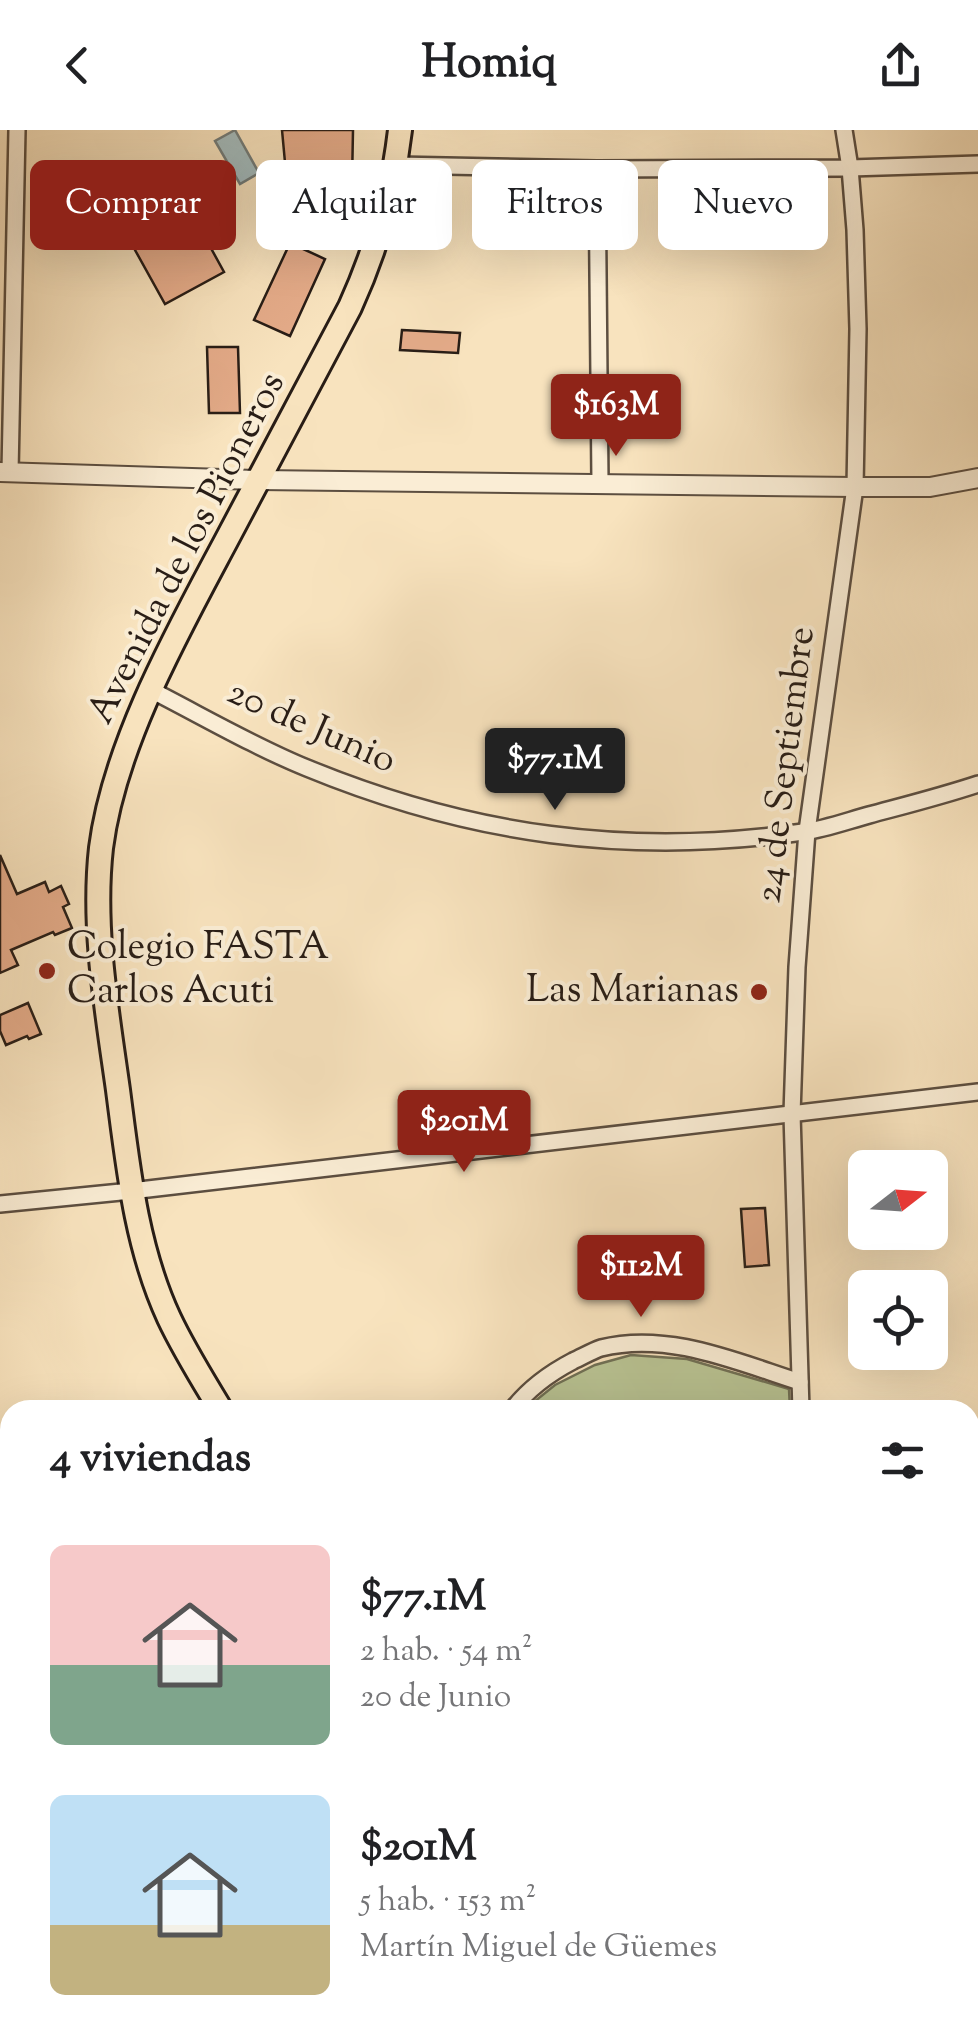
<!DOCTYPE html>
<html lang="es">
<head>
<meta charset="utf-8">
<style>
  body { margin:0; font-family:"Sorts Mill Goudy",serif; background:#f6f6f6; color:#202124; height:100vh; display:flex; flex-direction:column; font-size:38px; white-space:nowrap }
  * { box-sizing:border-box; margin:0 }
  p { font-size:32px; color:#757577 }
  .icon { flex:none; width:55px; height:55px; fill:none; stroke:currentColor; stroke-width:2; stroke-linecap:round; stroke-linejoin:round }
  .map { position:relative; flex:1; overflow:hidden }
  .panel { position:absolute; left:0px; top:1270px; width:980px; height:642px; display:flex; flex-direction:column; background:#fff; border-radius:30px 30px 0 0; box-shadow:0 10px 40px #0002 }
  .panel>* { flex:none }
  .guide { position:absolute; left:30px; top:30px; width:920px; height:90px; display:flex; gap:20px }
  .needle { width:65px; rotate:73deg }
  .tools { position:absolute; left:848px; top:1020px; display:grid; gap:20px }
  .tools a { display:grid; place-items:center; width:100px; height:100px; border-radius:15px; background:#fff; box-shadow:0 10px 40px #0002; font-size:50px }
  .price { position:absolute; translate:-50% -85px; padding:0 22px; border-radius:10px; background:#8f2418; color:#fff; font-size:32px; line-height:65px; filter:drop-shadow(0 2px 5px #0008) }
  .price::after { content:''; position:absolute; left:50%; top:60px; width:30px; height:22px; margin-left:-15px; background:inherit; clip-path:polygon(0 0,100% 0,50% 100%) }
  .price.on { background:#222; color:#fff }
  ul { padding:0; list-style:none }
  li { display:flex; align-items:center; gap:30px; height:250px; padding:0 50px }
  li span { display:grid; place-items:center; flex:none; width:280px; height:200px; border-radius:15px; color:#555 }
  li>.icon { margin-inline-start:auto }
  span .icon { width:120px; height:120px; fill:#fffc; stroke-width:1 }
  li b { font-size:42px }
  h2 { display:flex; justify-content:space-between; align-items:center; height:120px; padding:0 50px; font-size:42px }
  .tag { padding:0 35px; border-radius:15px; background:#fff; box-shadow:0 10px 40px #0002; font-size:35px; line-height:90px }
  .tag.on { background:#8f2418; color:#fff }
  header { display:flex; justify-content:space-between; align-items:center; height:130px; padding:0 50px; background:#fff; font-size:45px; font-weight:800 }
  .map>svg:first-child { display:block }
</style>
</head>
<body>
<header><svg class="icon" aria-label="back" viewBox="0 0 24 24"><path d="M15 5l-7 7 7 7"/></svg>Homiq<svg class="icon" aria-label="share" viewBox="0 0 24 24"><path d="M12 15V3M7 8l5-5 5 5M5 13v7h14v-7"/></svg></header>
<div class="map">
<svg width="978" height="1912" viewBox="0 0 978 1912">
  <rect width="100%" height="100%" fill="#f8e3be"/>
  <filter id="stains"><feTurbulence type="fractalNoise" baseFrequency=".002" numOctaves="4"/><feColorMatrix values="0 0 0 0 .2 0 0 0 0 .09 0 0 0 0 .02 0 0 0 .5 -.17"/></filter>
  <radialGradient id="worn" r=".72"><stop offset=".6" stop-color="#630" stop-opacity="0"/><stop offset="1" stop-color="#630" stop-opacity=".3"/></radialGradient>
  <polygon fill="#b9c494" stroke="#707055" stroke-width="2.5" points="631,1225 687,1229 789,1259 790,1280 524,1280 555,1255 595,1235"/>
  <polygon fill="#a3bbbd" stroke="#727c7a" stroke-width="2.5" points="235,0 259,43 240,54 215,11"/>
  <g fill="#e4ab89" stroke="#281d16" stroke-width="2.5">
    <polygon points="282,0 353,0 352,53 327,53 327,50 287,54"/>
    <polygon points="184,69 224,142 165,174 125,102"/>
    <polygon points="290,113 325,129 290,206 254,190"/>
    <polygon points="402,200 460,203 458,223 400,220"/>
    <polygon points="207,217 238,217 240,283 209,283"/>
    <polygon points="0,725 17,764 45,752 49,762 61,756 69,774 63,777 72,798 55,805 53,802 11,820 18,835 0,843"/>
    <polygon points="28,873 41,904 29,909 27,906 6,915 0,901 0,885"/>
    <polygon points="765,1078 769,1135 745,1137 741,1079"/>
  </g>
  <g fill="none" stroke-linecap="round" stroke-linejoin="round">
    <defs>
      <g id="minor">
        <polyline points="396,35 597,39 850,38 978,34"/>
        <polyline points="597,39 600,352"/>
        <polyline points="10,342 17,0"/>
        <path d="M 151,560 C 202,586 255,617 307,638 C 470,705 628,727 803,702 C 825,699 847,691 869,685 C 906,675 942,666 978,654"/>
        <polyline points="0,1074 131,1061 978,962"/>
        <path d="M 512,1280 C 528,1259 550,1243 573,1231 C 582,1227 592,1221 601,1218 C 668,1201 737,1232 800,1252"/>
        <polyline points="801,1280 792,984 797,837 807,701 855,357 858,199 855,100 850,38 844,0"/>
        <polyline points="0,1364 10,1446"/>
        <polyline points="5,1644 10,1689"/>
        <polyline points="0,1765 10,1764"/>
        <polyline points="970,1825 978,1824"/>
        <polyline points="40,1902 41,1912"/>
        <polyline points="308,1902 318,1912"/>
        <polyline points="641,1902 642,1912"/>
        <polyline points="935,1902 937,1912"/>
        <polyline points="429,1912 489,1902"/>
      </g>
      <polyline id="tertiary" points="0,342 259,350 855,357 930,357 978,348"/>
      <polyline id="secondary" points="0,1497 10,1496"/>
      <g id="primary">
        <path d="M 221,1280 C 203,1250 184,1220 169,1188 C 136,1117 128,1037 118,960 C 107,881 92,798 101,718 C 114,615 177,503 226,411 C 268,333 309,255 350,177 C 376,120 393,62 400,0"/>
        <polyline points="970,1424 978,1423"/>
      </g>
    </defs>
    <use href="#minor" stroke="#5c4e40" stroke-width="20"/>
    <use href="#tertiary" stroke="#5c4e40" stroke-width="22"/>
    <use href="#secondary" stroke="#281d16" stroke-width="25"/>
    <use href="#primary" stroke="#281d16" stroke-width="28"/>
    <use href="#minor" stroke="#faedd5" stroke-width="15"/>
    <use href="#tertiary" stroke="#faedd5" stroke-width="18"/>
    <use href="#secondary" stroke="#faedd5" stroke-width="20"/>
    <use href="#primary" stroke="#f8e3be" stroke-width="22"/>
  </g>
  <g fill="#8f2418" stroke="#faedd5" stroke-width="4">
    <circle cx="47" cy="841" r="10"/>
    <circle cx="759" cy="862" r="10"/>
  </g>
  <g text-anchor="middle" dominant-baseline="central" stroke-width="8" stroke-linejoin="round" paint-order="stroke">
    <g font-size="38" fill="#281d16" stroke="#faedd5">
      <text transform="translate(188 419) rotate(-63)">Avenida de los Pioneros</text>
      <text transform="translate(311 598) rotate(24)">20 de Junio</text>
      <text transform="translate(787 635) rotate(-83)">24 de Septiembre</text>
    </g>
    <g font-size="38" fill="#281d16" stroke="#faedd5" text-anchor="start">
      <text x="67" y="819">Colegio FASTA<tspan x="67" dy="44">Carlos Acuti</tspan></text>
      <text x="739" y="862" text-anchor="end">Las Marianas</text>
    </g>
  </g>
  <rect width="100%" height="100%" filter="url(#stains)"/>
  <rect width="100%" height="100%" fill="url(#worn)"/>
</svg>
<div class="tools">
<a><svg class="needle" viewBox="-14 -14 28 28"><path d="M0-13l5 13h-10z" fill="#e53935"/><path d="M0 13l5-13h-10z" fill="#757577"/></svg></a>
<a><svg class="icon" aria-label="locate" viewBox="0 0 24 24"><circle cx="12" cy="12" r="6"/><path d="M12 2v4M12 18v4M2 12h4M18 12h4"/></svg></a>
</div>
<b class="price" style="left:616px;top:329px">$163M</b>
<b class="price on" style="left:555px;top:683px">$77.1M</b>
<b class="price" style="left:464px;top:1045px">$201M</b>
<b class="price" style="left:641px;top:1190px">$112M</b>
<div class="guide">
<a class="tag on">Comprar</a>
<a class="tag">Alquilar</a>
<a class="tag">Filtros</a>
<a class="tag">Nuevo</a>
</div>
<section class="panel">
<h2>4 viviendas<svg class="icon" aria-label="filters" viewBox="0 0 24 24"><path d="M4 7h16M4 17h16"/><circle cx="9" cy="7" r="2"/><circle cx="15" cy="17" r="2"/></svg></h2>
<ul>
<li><span style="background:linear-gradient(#f6c9c9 60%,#7fa58c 0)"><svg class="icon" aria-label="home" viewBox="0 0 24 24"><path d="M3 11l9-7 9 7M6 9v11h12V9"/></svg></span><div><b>$77.1M</b><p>2 hab. · 54 m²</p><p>20 de Junio</p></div></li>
<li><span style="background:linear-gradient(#bfe0f5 65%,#c2b280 0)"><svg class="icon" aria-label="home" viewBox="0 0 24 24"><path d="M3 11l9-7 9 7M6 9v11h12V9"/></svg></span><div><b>$201M</b><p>5 hab. · 153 m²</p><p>Martín Miguel de Güemes</p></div></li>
</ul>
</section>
</div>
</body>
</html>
